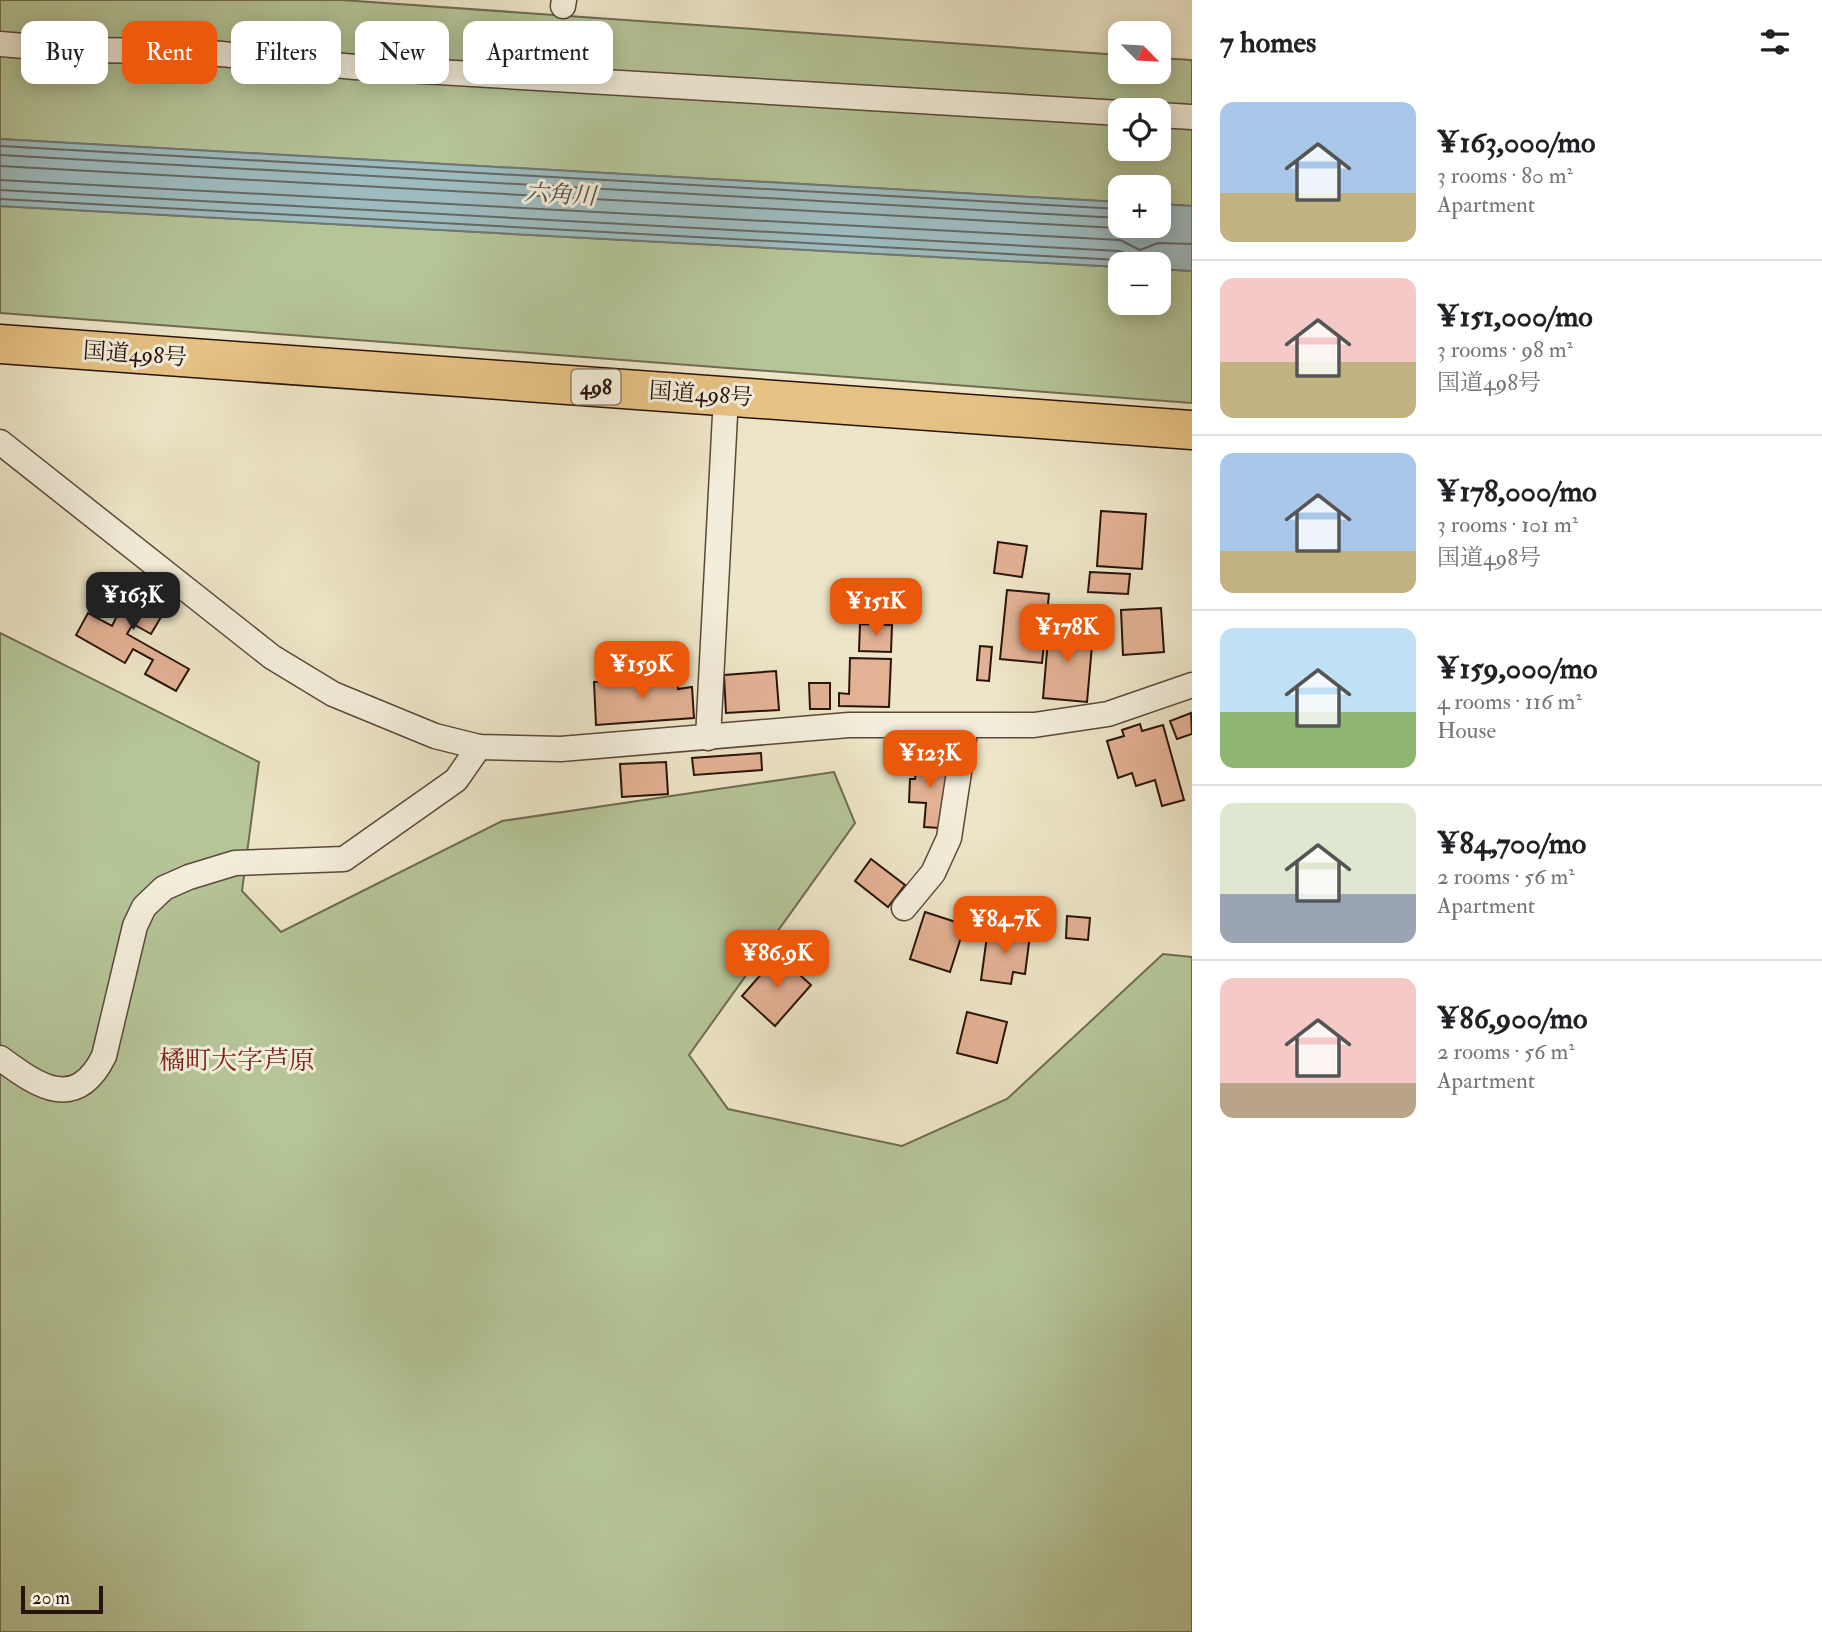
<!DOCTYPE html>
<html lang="en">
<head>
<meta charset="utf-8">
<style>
  body { margin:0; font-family:"IM FELL Double Pica","Noto Serif JP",serif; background:#f2f2f2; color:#202124; height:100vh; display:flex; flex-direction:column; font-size:26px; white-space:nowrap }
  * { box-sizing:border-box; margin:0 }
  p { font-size:23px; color:#757577 }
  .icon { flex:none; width:38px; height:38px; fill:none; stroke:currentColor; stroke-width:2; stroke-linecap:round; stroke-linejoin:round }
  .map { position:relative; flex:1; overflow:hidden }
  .drawer { display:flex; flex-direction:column; background:#fff; width:630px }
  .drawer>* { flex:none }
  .guide { position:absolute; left:21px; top:21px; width:665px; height:63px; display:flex; gap:14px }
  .needle { width:46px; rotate:114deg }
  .fabs { position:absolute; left:1108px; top:21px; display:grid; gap:14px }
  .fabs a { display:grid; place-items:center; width:63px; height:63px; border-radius:14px; background:#fff; box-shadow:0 4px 18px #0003; font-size:35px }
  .scale { position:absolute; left:21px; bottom:18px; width:82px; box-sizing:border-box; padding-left:7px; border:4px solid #2a130a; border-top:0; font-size:19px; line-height:24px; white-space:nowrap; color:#2a130a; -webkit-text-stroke:5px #f3eedb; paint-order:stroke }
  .price { position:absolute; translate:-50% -60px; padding:0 16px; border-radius:14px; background:#ea580c; color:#fff; font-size:23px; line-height:46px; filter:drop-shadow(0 2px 4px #0008) }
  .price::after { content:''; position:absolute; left:50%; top:42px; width:21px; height:16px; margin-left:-10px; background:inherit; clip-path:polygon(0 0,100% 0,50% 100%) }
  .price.on { background:#222; color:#fff }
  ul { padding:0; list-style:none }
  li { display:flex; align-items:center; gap:21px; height:175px; padding:0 28px }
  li+li { border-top:2px solid #e0e0e0 }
  li span { display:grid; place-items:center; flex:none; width:196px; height:140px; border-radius:14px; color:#555 }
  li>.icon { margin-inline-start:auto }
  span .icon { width:84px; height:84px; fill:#fffc; stroke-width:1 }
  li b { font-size:30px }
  h2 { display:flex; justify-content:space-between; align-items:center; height:84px; padding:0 28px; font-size:30px }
  .tag { padding:0 24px; border-radius:14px; background:#fff; box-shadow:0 4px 18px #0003; font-size:24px; line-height:63px }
  .tag.on { background:#ea580c; color:#fff }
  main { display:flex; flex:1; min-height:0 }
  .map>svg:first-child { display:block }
</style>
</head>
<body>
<main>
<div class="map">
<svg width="1192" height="1632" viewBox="0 0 1192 1632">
  <rect width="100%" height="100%" fill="#ede5c7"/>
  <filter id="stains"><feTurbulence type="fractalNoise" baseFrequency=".00286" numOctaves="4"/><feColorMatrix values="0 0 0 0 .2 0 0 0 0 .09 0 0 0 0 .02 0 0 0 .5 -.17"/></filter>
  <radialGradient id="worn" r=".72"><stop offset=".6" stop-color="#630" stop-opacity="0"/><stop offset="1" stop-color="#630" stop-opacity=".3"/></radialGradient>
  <g fill="#b5c598" stroke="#706c51" stroke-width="2" fill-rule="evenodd">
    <path d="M 0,0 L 342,0 L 1120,55 L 1120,72 L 1158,72 L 1159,58 L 1192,60 L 1192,206 L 1159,204 L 1158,187 L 1120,187 L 1120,202 L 0,139 ZM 1120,110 L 1158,110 L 1158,149 L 1120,149 Z"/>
    <polygon points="0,206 1120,267 1120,303 1158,303 1159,269 1192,271 1192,403 0,313"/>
    <polygon points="0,633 259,762 242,891 281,932 502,821 834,772 855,823 689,1055 728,1109 902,1146 1007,1099 1163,954 1192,957 1192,1632 0,1632"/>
  </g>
  <polygon fill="#9ebcc0" stroke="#707877" stroke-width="2" points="0,139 1120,202 1120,226 1158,226 1159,204 1192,206 1192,271 1159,269 1158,264 1120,267 0,206"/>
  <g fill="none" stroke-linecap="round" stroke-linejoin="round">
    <g stroke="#646865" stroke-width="2">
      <polyline points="0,146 1120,209"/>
      <polyline points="0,155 1120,218"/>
      <polyline points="0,166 1117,228 1129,226"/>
      <polyline points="0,180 1120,240 1140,250 1158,243 1192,244"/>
      <polyline points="0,190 1119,251 1130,255 1135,264"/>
      <polyline points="0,199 1119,260 1126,264"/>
    </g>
  </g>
  <g fill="#e3b194" stroke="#2a130a" stroke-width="2">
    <polygon points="1101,511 1146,514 1142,569 1097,566"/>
    <polygon points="998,542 1027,546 1022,577 994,573"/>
    <polygon points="1090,572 1130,574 1128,594 1088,592"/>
    <polygon points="128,577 147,587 143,594 167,607 151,634 133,624 127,634 189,669 176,691 145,674 153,660 133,649 125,663 76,635 88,613 112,626 117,616 104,608 113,591 118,594"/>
    <polygon points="1007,590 1049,594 1042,663 1000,659"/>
    <polygon points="1161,608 1164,652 1123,655 1121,610"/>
    <polygon points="1050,616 1065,617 1063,640 1078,642 1079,632 1093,634 1087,702 1043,698"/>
    <polygon points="860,624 892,625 891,652 859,651"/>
    <polygon points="980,646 992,647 989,681 977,680"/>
    <polygon points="850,658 891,659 889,707 839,706 839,693 849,694"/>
    <polygon points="776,671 779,710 726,713 724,675"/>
    <polygon points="677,677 678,689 692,687 694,718 596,725 594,682"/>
    <polygon points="809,683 830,683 830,709 810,709"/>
    <polygon points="1191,713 1192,734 1177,739 1170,721"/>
    <polygon points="1140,724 1142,731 1163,725 1184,800 1162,806 1155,780 1136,786 1132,773 1118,778 1107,741 1124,736 1122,730"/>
    <polygon points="761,753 762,770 694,775 692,758"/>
    <polygon points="917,760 950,763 940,828 924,827 926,803 909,802 910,779 915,779"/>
    <polygon points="666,762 668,794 622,797 620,764"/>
    <polygon points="871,859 905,885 888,907 855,881"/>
    <polygon points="925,912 965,925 950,972 910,959"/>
    <polygon points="1067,916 1090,918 1088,940 1066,938"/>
    <polygon points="988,929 1030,935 1025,974 1013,972 1011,984 981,980"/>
    <polygon points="760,942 766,957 738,968 732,953"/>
    <polygon points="778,955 811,985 775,1026 742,996"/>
    <polygon points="967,1012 1007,1022 997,1063 957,1053"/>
  </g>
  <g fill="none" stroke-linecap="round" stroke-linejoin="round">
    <defs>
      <g id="minor">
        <polyline points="563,6 564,0"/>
        <polyline points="0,44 71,50 190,51 355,67 1120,113"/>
        <polyline points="1158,115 1192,117"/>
        <polyline points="0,442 272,657 333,694 435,736 479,747 561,749 849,725 1034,725 1108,714 1192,685"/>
        <polyline points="708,738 726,396"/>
        <polyline points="904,908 933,873 949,838 964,739 959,727"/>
        <path d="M 0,1058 C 39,1087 76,1112 104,1056 L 135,926 L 144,907 L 164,888 L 189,877 L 235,863 L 344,859 L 456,780 L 479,747"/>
      </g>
      <polyline id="trunk" points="0,344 1192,430"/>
    </defs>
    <use href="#minor" stroke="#5b4839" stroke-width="27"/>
    <use href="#trunk" stroke="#2a130a" stroke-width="41"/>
    <use href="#minor" stroke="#f3eedb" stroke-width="24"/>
    <use href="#trunk" stroke="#e6c284" stroke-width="38"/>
  </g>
  <g text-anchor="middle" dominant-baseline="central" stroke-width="6" stroke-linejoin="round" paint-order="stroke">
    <rect fill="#f3eedb" stroke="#665549" stroke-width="2" x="571.5" y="369.5" width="49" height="35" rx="5"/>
    <g font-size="21" font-weight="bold" fill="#2a130a">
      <text x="596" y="387">498</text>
    </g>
    <g font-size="23" fill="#2a130a" stroke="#f3eedb">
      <text transform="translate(135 354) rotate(4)">国道498号</text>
      <text transform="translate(701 394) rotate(4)">国道498号</text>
    </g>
    <g font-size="24" font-style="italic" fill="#534e4a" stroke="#f3eedb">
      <text transform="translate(560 195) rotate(3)">六角川</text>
    </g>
    <g font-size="26" fill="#7a1f14" stroke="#f3eedb">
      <text x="237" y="1061">橘町大字芦原</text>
    </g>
  </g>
  <rect width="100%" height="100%" filter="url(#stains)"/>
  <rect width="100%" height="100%" fill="url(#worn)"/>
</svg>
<div class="fabs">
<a><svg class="needle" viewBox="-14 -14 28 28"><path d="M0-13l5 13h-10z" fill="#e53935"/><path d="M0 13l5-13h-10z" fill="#757577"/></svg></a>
<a><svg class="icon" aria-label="locate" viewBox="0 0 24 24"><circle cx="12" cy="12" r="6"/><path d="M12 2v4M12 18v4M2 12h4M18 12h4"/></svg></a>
<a>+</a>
<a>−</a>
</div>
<div class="scale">20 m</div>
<b class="price on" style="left:133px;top:632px">¥163K</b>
<b class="price" style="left:876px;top:638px">¥151K</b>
<b class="price" style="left:1067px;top:664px">¥178K</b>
<b class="price" style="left:642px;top:701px">¥159K</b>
<b class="price" style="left:930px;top:790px">¥123K</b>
<b class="price" style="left:1005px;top:956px">¥84.7K</b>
<b class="price" style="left:777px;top:990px">¥86.9K</b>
<div class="guide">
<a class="tag">Buy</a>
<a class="tag on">Rent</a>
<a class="tag">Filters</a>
<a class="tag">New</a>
<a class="tag">Apartment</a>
</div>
</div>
<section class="drawer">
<h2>7 homes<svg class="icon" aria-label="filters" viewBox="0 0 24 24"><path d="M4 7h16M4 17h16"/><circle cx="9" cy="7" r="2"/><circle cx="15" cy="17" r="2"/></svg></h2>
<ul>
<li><span style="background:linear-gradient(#a9c7e8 65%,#c2b280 0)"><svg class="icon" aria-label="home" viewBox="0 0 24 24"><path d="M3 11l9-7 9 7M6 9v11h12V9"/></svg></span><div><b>¥163,000/mo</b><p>3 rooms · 80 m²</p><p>Apartment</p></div></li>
<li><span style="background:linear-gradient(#f6c9c9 60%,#c2b280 0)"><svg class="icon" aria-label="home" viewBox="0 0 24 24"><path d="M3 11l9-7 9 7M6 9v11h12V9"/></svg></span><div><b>¥151,000/mo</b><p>3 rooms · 98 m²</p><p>国道498号</p></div></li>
<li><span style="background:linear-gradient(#a9c7e8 70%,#c2b280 0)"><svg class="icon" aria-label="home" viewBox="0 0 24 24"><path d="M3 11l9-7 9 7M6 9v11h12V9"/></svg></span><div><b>¥178,000/mo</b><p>3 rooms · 101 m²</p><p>国道498号</p></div></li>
<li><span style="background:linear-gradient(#bfe0f5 60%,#8fb573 0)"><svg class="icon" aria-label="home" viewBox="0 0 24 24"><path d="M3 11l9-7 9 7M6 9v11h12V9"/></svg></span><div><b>¥159,000/mo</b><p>4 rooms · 116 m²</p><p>House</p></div></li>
<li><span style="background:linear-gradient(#dfe7d0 65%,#9aa5b1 0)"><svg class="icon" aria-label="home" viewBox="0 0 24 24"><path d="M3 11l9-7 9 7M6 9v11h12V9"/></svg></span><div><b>¥84,700/mo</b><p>2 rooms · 56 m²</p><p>Apartment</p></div></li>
<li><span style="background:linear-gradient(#f6c9c9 75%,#b9a48a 0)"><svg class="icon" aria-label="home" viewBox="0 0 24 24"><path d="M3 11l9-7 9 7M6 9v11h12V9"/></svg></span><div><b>¥86,900/mo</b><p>2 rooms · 56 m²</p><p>Apartment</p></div></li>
</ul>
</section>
</main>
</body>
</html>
